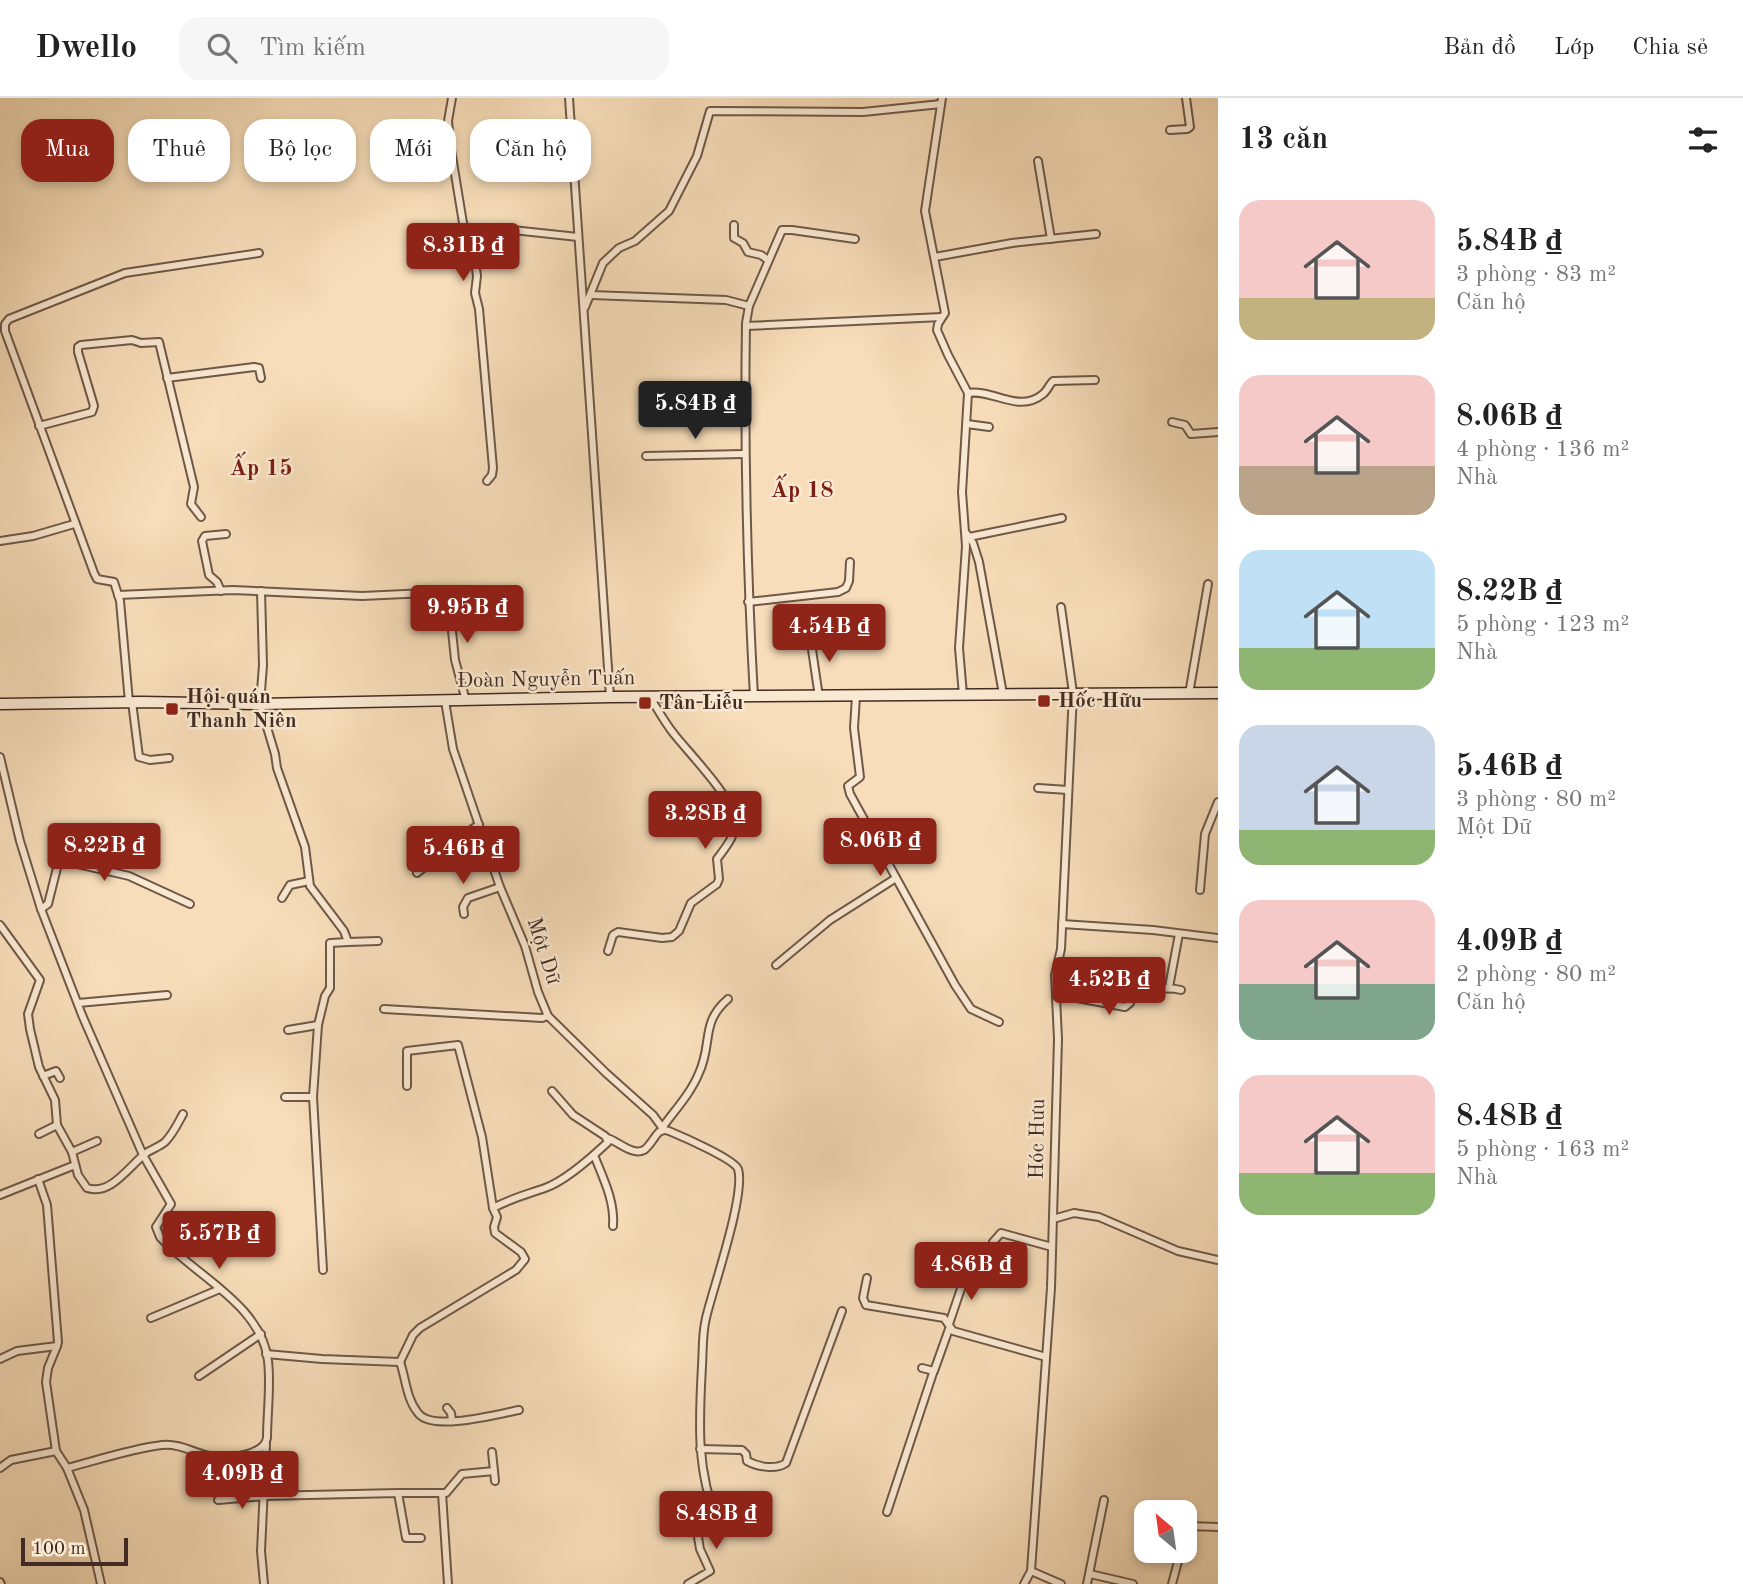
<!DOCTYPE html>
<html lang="vi">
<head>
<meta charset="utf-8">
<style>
  body { margin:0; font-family:"Old Standard TT",serif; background:#f6f6f6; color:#222; height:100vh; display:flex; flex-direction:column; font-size:26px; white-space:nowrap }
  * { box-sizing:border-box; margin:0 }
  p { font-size:23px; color:#767676 }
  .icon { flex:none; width:38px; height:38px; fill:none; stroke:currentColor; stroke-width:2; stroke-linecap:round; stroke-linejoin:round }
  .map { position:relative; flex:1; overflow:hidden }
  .drawer { display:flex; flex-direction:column; background:#fff; width:525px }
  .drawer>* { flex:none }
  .hud { position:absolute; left:21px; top:21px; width:665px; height:63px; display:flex; gap:14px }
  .needle { width:46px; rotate:331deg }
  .controls { position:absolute; left:1134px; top:1402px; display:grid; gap:14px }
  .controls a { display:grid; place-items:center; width:63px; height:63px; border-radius:14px; background:#fff; box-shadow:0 4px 10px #0003; font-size:35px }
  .scale { position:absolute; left:21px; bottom:18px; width:107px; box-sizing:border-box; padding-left:7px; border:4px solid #422b23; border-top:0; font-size:19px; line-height:24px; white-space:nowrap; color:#422b23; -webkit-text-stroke:5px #fae9d2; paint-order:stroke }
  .price { position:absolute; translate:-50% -60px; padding:0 16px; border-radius:7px; background:#8f2418; color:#fff; font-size:23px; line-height:46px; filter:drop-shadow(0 2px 4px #0008) }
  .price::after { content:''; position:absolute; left:50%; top:42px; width:21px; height:16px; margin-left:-10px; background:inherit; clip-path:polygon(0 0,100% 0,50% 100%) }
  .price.on { background:#222; color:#fff }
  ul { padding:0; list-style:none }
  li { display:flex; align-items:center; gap:21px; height:175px; padding:0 21px }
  li span { display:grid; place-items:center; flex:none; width:196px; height:140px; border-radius:21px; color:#555 }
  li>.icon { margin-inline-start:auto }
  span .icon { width:84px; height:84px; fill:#fffc; stroke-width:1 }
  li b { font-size:30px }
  h2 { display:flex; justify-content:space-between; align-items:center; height:84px; padding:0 21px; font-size:30px }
  .pill { padding:0 24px; border-radius:21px; background:#fff; box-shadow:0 4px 10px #0003; font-size:24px; line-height:63px }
  .pill.on { background:#8f2418; color:#fff }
  header { display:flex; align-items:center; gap:42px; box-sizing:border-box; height:98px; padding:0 35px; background:#fff; border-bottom:2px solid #e0e0e0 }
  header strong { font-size:33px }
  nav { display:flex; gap:38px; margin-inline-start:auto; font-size:24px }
  .search { width:490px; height:63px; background:#f6f6f6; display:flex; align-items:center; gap:18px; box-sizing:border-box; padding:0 24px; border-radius:21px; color:#767676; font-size:26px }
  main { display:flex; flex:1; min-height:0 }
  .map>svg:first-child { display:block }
</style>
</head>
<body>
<header>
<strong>Dwello</strong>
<div class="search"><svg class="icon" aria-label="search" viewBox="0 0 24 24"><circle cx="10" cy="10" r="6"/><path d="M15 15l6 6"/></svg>Tìm kiếm</div>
<nav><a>Bản đồ</a><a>Lớp</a><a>Chia sẻ</a></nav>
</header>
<main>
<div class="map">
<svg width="1218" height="1486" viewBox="0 0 1218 1486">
  <rect width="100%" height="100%" fill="#f7ddb9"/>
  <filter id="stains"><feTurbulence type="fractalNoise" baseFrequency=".00286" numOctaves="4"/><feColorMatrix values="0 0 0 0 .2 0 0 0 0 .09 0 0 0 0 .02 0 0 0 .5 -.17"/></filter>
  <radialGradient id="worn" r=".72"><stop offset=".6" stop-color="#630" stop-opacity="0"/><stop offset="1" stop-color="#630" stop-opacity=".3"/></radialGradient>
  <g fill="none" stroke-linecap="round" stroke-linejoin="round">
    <defs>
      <g id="street">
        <polyline points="452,0 448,23 451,52 463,125 469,138 475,164 477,178 475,195 479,211 493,370 492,377 487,383"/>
        <polyline points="569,0 610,599"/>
        <polyline points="942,0 925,113 945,215 938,226 937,232 948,257 968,295 962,394 966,448 959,550 963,597"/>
        <polyline points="1170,32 1187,31 1190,29 1186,0"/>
        <polyline points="1038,63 1051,141"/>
        <polyline points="734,127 734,140 743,145 748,154 761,157 768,162"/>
        <polyline points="465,130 503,131 578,139"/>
        <polyline points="935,159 1012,145 1096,136"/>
        <polyline points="591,197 726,202 749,208"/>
        <polyline points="585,209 603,165 619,150 635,143 669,113 697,58 710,13 863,14 941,6"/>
        <polyline points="746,228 942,219"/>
        <polyline points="167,280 254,269 259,270 261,280"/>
        <path d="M 968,295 C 994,291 1019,316 1043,296 C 1047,293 1049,287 1053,283 L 1095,282"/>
        <polyline points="1172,324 1185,327 1191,336 1218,334"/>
        <polyline points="967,326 989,329"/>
        <polyline points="39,328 92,314 94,308 78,254 78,249 81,247 132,242 141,245 159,244 194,389 191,406 201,419"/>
        <polyline points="646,358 744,356"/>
        <polyline points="966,435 973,445 979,464 1003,596"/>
        <polyline points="969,439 1062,420"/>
        <polyline points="0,443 33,438 74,426"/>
        <polyline points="221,493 217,484 209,477 202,443 205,438 226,436"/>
        <polyline points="261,493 263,567 260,606 275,656 277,670 305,749 310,788 344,833 348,844 330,845 330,890 325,898 318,927 313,999 323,1172"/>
        <polyline points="448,494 455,562 466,603"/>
        <polyline points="118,497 233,492 362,498 448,494 514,496"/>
        <polyline points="748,504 838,494 846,490 849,483 850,464"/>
        <polyline points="810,538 819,599"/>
        <polyline points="1189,596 1208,486"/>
        <polyline points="856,598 854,630 860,679 848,688 850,696 955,887 971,911 999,924"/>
        <path d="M 754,599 C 747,474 744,350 746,225 L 749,208 L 782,132 L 792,132 L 855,141"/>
        <polyline points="445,603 453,651 500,789 525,848 538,894 548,918 606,975 653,1017 664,1032"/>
        <polyline points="129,604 120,503 114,484 97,481 94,475 5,233 5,226 9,221 125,175 259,155"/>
        <polyline points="132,604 139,659 150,662 169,660"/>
        <path d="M 0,659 L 20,743 L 41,811 L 82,917 L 143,1057 L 171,1106 L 156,1129 L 160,1139 C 194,1177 262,1207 268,1263 C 271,1288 267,1315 267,1340 C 264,1357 230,1361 215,1359 C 197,1357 181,1345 162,1347 C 130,1351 98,1362 67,1370"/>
        <polyline points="1038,690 1068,692"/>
        <polyline points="417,775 479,726"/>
        <polyline points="1200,792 1205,736 1218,704"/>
        <polyline points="282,800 290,787 309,783"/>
        <polyline points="41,811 48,806 59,762 65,757 77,766 129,778 190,806"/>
        <polyline points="464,816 463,809 468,800 500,789"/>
        <polyline points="1062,826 1153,832 1218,840"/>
        <polyline points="0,827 40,882 28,916 30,931 39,969 55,1002 57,1027"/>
        <polyline points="348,844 378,843"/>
        <path d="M 608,853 L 613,837 L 618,834 L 662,840 L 672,839 L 679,833 L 691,805 L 717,786 L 719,781 L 717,761 C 725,750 736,738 735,723 C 735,702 688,654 674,636 C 665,625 658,612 650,599"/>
        <polyline points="776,867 830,822 896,780"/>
        <polyline points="1169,889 1179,836"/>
        <path d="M 1151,890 C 1161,892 1169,889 1181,892"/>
        <polyline points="1056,896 1125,909 1130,905 1133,890"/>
        <polyline points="78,905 167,897"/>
        <polyline points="384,911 542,920 548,918"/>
        <polyline points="288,932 318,927"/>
        <polyline points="43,978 56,973 60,980"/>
        <polyline points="285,999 313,999"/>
        <path d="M 662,1030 C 675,1012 691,995 699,975 C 713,945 700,925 728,901"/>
        <path d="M 39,1036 L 57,1027 L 72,1054 L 78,1077 L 87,1090 C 111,1098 129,1068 146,1055 C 152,1051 159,1049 165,1044 C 173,1036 178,1025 183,1016"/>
        <path d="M 607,1040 C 618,1043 632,1058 644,1052 C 650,1048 654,1039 659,1034 C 664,1032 663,1031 669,1033 C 681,1038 734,1061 738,1071 C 746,1096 713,1190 706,1220 C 702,1236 703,1253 702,1268 C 699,1323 696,1373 718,1425 L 697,1433 L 700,1451 L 710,1473 L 688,1486"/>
        <polyline points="72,1054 97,1043"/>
        <path d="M 594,1057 C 603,1080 615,1103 613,1128"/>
        <polyline points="0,1097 75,1067"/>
        <path d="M 493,1110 C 512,1100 525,1097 545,1090 C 565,1083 592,1059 608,1044 L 605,1038 L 573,1017 L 552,993"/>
        <polyline points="1053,1121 1074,1115 1099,1119 1178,1153 1218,1162"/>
        <polyline points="993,1144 1001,1135 1052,1149"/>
        <polyline points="867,1180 863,1200 866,1207 944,1220 953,1233 1046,1259"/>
        <polyline points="151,1220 220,1191"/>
        <polyline points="949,1226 968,1170"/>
        <polyline points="57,1248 48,1270 46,1284 56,1353 67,1370 84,1412 101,1486"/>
        <polyline points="266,1256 322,1261 400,1264 413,1237 420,1230 516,1172 525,1161 521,1154 495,1135 494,1129 497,1119 493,1110 482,1039 458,947 407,953 407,988"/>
        <polyline points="0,1261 17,1253 57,1248 58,1244 47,1107 38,1081"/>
        <path d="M 400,1264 C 406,1281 406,1300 418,1315 C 432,1334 498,1316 519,1312"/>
        <polyline points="922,1270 934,1273 949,1231"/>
        <polyline points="199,1278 261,1236"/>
        <polyline points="447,1310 451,1315 452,1323"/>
        <path d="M 700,1351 L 742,1352 L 746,1356 L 747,1363 C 758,1369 776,1372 786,1365 L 842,1213"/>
        <polyline points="0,1370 11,1362 56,1353"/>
        <polyline points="494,1373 495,1383"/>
        <polyline points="398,1395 446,1395 462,1376 494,1373 492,1354"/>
        <polyline points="442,1395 448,1486"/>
        <polyline points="218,1402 264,1398 398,1395 406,1440 421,1440"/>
        <polyline points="887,1414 933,1275"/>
        <polyline points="1185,1441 1188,1428 1218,1429"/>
        <polyline points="1031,1473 1061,1486"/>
        <polyline points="1090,1476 1133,1486"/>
        <polyline points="0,1484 1,1486"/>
        <polyline points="264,1486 261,1453 266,1346"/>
        <polyline points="1024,1486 1031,1473 1051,1190 1058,941 1055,877 1061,851 1073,595 1061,509"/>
        <polyline points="1087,1486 1104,1402"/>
        <polyline points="1172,1486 1181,1452"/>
      </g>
      <polyline id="secondary" points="0,606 141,604 260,606 610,599 1218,595"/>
    </defs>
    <use href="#street" stroke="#6f5848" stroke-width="10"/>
    <use href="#secondary" stroke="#422b23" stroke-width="13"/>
    <use href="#street" stroke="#fae9d2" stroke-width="6"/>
    <use href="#secondary" stroke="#fae9d2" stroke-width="10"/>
  </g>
  <g fill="#8f2418" stroke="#fae9d2" stroke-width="2.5">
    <rect x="1037" y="596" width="14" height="14" rx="3.5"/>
    <rect x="638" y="598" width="14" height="14" rx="3.5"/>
    <rect x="165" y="604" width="14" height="14" rx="3.5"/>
  </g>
  <g text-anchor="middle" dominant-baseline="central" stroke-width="5" stroke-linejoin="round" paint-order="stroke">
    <g font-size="21" fill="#422b23" stroke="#fae9d2">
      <text transform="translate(546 582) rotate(-1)">Đoàn Nguyễn Tuấn</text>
      <text transform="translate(543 853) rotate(72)">Một Dữ</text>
      <text transform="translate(1038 1041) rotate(-89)">Hóc Hưu</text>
    </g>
    <g font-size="21" font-weight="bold" fill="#422b23" stroke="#fae9d2" text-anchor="start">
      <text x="186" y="599">Hội quán<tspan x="186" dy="24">Thanh Niên</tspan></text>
      <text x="1058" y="603">Hốc Hữu</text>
      <text x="659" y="605">Tân Liễu</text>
    </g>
    <g font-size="23" font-weight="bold" fill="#7a1f14" stroke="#fae9d2">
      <text x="261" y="370">Ấp 15</text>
      <text x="802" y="392">Ấp 18</text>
    </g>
  </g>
  <rect width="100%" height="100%" filter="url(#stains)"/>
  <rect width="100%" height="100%" fill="url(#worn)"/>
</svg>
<div class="controls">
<a><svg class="needle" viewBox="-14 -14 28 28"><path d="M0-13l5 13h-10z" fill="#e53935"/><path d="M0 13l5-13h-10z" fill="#767676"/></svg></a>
</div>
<div class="scale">100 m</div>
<b class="price" style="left:463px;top:185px">8.31B ₫</b>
<b class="price on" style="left:695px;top:343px">5.84B ₫</b>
<b class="price" style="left:467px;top:547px">9.95B ₫</b>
<b class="price" style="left:829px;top:566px">4.54B ₫</b>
<b class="price" style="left:705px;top:753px">3.28B ₫</b>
<b class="price" style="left:880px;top:780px">8.06B ₫</b>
<b class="price" style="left:104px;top:785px">8.22B ₫</b>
<b class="price" style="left:463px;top:788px">5.46B ₫</b>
<b class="price" style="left:1109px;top:919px">4.52B ₫</b>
<b class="price" style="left:219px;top:1173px">5.57B ₫</b>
<b class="price" style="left:971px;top:1204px">4.86B ₫</b>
<b class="price" style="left:242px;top:1413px">4.09B ₫</b>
<b class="price" style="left:716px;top:1453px">8.48B ₫</b>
<div class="hud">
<a class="pill on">Mua</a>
<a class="pill">Thuê</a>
<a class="pill">Bộ lọc</a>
<a class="pill">Mới</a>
<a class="pill">Căn hộ</a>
</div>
</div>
<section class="drawer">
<h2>13 căn<svg class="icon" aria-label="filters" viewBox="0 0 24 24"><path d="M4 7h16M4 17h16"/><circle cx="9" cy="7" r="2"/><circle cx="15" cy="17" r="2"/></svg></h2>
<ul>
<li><span style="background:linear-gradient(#f6c9c9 70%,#c2b280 0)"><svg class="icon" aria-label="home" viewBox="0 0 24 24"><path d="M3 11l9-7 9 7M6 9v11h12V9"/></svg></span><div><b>5.84B ₫</b><p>3 phòng · 83 m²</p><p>Căn hộ</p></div></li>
<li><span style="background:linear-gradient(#f6c9c9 65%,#b9a48a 0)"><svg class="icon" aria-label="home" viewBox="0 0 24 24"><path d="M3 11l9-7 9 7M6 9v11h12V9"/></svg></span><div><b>8.06B ₫</b><p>4 phòng · 136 m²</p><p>Nhà</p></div></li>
<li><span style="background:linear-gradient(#bfe0f5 70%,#8fb573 0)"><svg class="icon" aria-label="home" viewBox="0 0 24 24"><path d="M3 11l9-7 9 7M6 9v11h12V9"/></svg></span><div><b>8.22B ₫</b><p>5 phòng · 123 m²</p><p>Nhà</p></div></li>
<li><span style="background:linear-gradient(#c9d6e8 75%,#8fb573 0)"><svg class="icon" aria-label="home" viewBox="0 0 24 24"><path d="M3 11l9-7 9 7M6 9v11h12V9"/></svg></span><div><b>5.46B ₫</b><p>3 phòng · 80 m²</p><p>Một Dữ</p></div></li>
<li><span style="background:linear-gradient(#f6c9c9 60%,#7fa58c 0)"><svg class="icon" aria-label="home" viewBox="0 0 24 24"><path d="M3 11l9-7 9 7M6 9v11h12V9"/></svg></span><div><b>4.09B ₫</b><p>2 phòng · 80 m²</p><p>Căn hộ</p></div></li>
<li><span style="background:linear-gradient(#f6c9c9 70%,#8fb573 0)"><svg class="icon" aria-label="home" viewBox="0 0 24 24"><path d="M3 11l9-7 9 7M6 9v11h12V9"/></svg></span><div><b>8.48B ₫</b><p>5 phòng · 163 m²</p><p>Nhà</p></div></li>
</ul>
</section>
</main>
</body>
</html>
